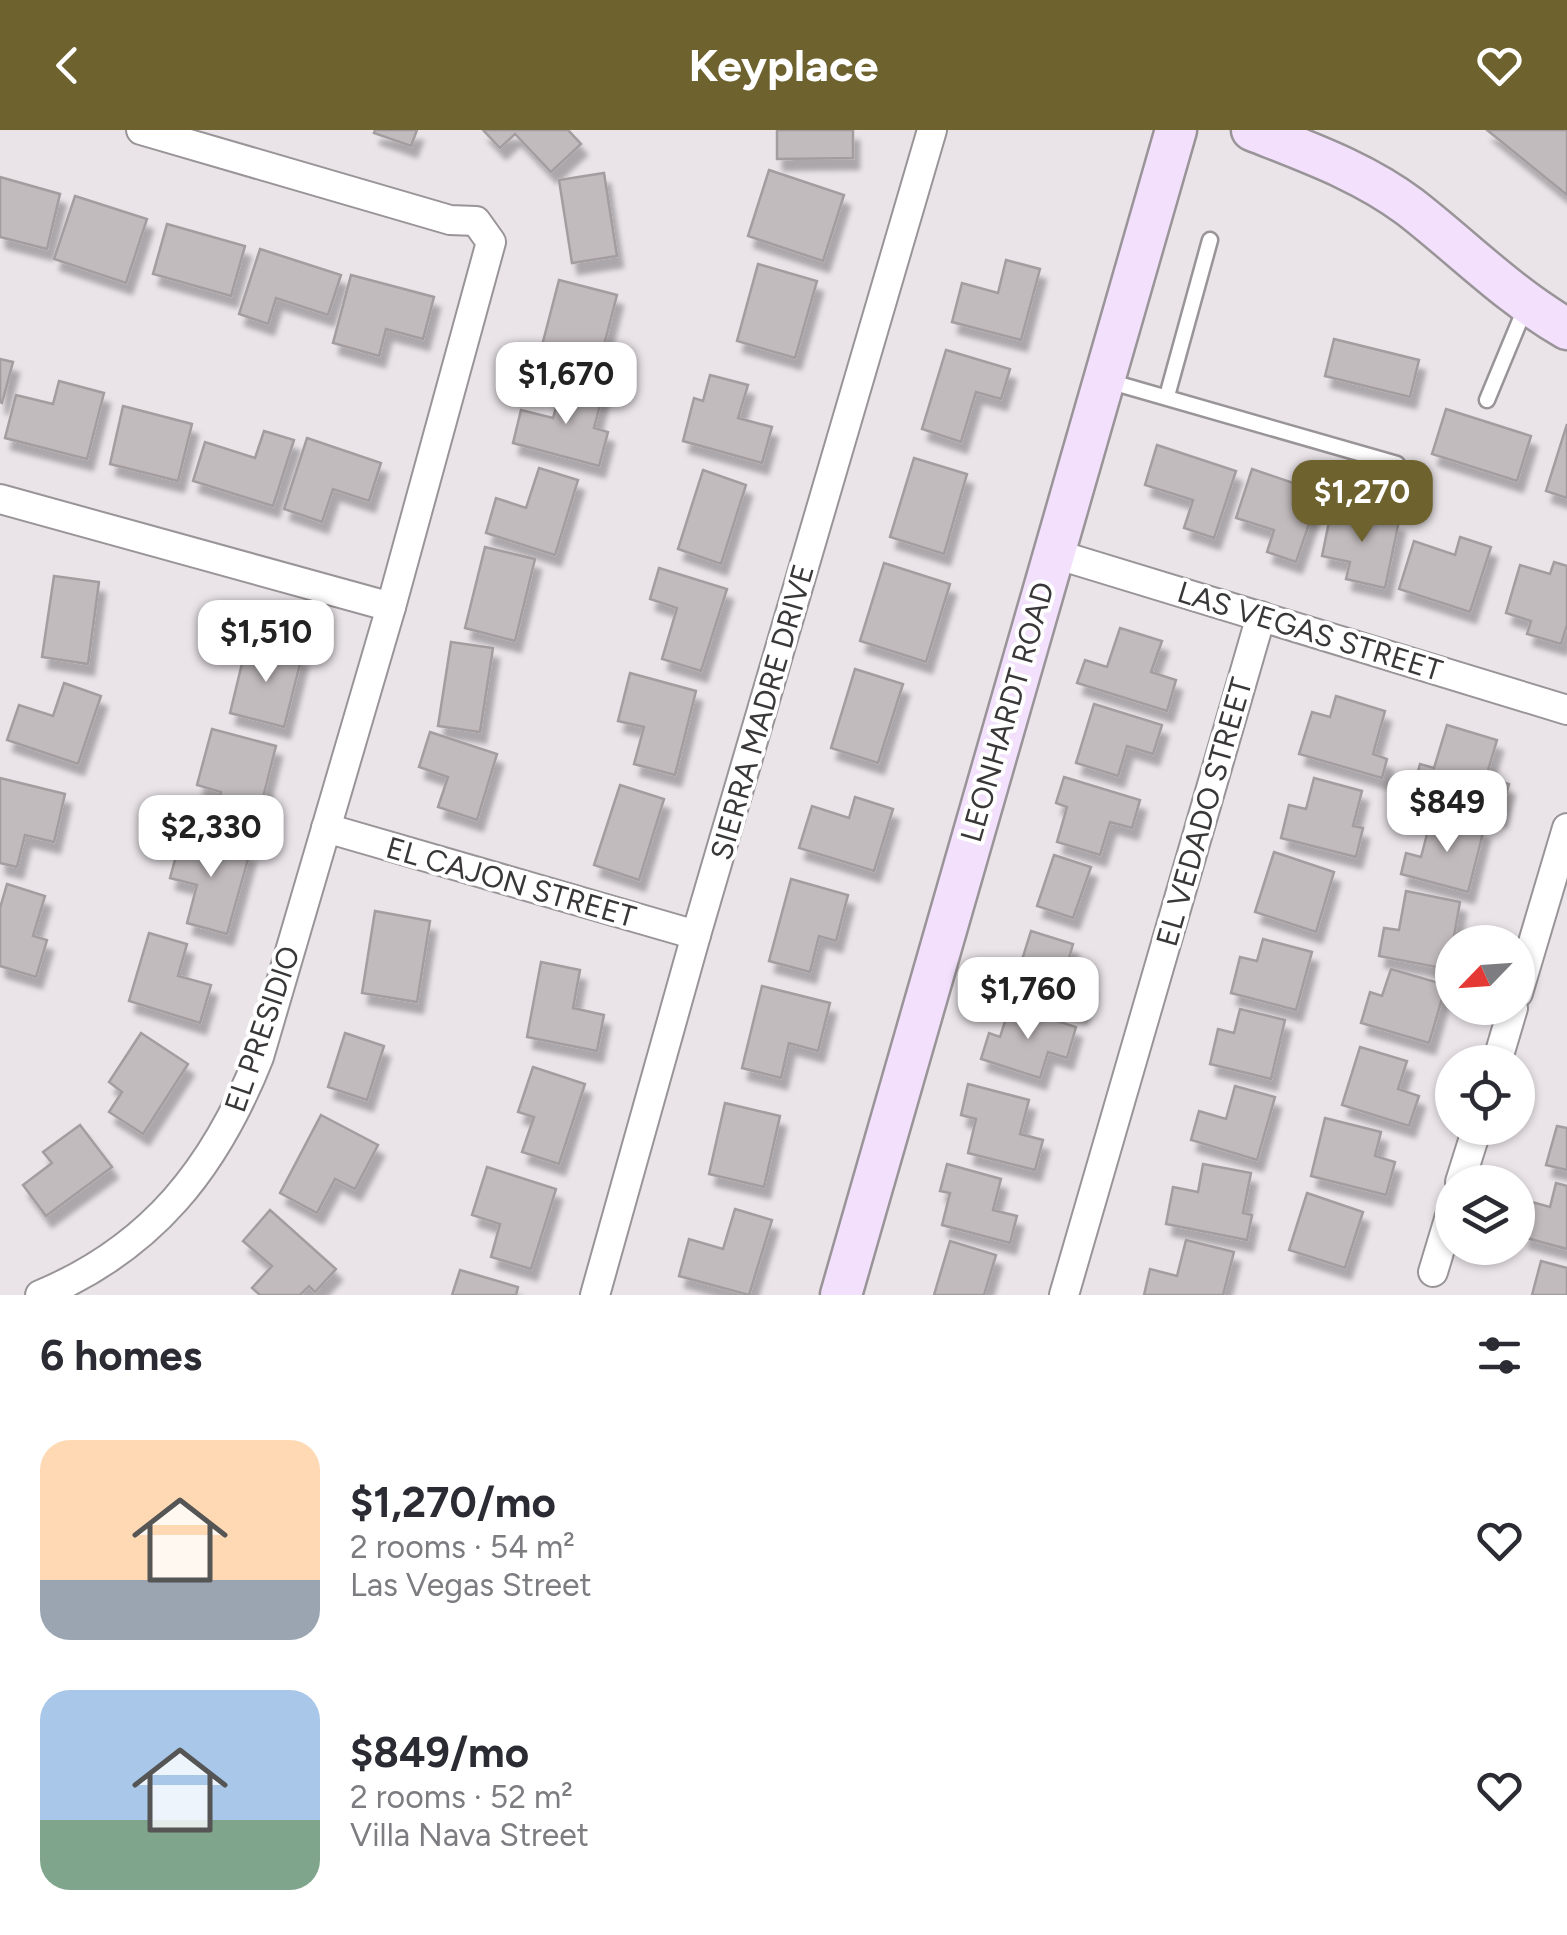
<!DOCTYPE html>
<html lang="en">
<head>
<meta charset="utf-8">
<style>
  body { margin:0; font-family:Figtree,sans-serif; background:#f7f7f7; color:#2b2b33; height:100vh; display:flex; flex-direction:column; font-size:38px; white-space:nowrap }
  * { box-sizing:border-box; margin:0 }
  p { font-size:32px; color:#7c7c81 }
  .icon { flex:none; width:55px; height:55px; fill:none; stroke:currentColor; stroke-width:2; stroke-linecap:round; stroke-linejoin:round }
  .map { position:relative; height:1165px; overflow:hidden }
  .panel { display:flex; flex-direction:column; background:#fff; flex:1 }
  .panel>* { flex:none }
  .needle { width:65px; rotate:245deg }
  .tools { position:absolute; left:1435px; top:795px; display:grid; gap:20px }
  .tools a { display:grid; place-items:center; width:100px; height:100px; border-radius:50%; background:#fff; box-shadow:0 2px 8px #0004; font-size:50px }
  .price { position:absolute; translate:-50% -85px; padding:0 22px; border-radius:20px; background:#fff; color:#222; font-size:32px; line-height:65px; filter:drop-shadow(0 2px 5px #0008) }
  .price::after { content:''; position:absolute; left:50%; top:60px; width:30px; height:22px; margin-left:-15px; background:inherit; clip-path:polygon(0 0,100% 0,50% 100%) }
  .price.on { background:#6e622f; color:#fff }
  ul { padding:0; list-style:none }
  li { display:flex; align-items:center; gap:30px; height:250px; padding:0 40px }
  li span { display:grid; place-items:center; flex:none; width:280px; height:200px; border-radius:30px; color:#555 }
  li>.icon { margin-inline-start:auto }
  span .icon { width:120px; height:120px; fill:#fffc; stroke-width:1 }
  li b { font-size:42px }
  h2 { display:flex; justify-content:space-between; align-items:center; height:120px; padding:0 40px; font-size:42px }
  header { display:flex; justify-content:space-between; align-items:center; height:130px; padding:0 40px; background:#6e622f; color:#fff; font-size:45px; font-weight:700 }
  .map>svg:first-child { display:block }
</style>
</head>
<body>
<header><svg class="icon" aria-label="back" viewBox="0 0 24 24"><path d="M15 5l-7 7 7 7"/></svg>Keyplace<svg class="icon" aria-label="heart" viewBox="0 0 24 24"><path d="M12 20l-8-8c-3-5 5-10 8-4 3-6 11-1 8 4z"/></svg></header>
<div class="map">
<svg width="1567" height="1165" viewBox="0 0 1567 1165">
  <defs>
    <filter id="shadow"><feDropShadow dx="6" dy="11" stdDeviation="2.5" flood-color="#0004"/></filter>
  </defs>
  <rect width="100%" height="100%" fill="#eae4e8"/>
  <g fill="#c2bbbd" stroke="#a49d9f" stroke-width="2.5" filter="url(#shadow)">
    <polygon points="375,0 417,0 411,16 374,3"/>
    <polygon points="483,0 568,0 581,14 551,42 515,4 500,18"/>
    <polygon points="777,0 853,0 853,28 777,29"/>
    <polygon points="1487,0 1567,0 1567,65"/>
    <polygon points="769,40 844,65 823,131 748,106"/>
    <polygon points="604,43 617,126 572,133 559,50"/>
    <polygon points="0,47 60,64 47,119 0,107"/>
    <polygon points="75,66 147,89 126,153 54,129"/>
    <polygon points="167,94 245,116 231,166 153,144"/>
    <polygon points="260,119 341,145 328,185 276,168 268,194 239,184"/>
    <polygon points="1006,130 1040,139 1021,210 952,192 962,153 998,163"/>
    <polygon points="758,134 817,151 795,228 737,211"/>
    <polygon points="351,145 434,167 423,209 386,199 379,226 333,213"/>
    <polygon points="559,150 617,165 596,246 538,231"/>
    <polygon points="1334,209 1419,230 1410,267 1325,246"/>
    <polygon points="946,220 1010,239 1001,269 976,262 961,312 922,299"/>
    <polygon points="0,229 13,232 2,273 0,272"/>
    <polygon points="710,245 748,255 738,288 772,297 762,333 683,311 694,268 703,271"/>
    <polygon points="59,251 104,263 87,329 5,308 16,265 53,274"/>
    <polygon points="563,252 603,263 594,298 608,302 599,336 513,313 521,280 553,288"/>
    <polygon points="123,276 192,294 178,351 110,334"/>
    <polygon points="1446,279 1531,306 1517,351 1432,324"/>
    <polygon points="1567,294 1567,368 1546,361"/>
    <polygon points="264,301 294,310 273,376 193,351 205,312 255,328"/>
    <polygon points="307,308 381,333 369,371 333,359 322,392 284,379"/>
    <polygon points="1157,315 1236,341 1214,408 1184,398 1193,370 1145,355"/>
    <polygon points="914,328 967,344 944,424 890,407"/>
    <polygon points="539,338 578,350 555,425 486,403 496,368 526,378"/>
    <polygon points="1252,339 1320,362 1296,432 1267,422 1274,400 1236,388"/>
    <polygon points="703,340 746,355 721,434 678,419"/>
    <polygon points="1332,377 1399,391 1385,458 1346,449 1350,432 1322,426"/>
    <polygon points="1460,407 1491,417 1470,482 1399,459 1414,411 1455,425"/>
    <polygon points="485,417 535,429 515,511 465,498"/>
    <polygon points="1554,432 1567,436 1567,495 1561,514 1527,504 1531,491 1506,483 1520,435 1550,444"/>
    <polygon points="884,433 950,454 926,532 860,511"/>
    <polygon points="659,438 727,459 701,541 662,529 677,478 650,469"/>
    <polygon points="54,446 99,452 88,534 42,527"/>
    <polygon points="1120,498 1162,511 1151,542 1176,550 1167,581 1077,553 1085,530 1107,537"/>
    <polygon points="451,512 493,518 480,602 438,596"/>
    <polygon points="247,513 302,526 284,597 230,583"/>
    <polygon points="855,539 903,554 878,633 831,618"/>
    <polygon points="630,543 696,561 675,645 634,634 644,597 618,591"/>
    <polygon points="64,553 101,566 78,634 7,610 19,575 53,586"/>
    <polygon points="1336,566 1385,581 1373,624 1387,629 1382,648 1299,624 1312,582 1330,587"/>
    <polygon points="1094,574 1162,595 1153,624 1127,616 1118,646 1076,633"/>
    <polygon points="1447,595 1497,610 1486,647 1509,654 1500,686 1413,660 1420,634 1434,638"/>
    <polygon points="212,599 276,616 255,699 215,688 221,662 197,655"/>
    <polygon points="430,602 497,624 477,690 438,677 448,647 419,637"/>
    <polygon points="1064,647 1140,670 1132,698 1110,692 1100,725 1057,712 1067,677 1056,673"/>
    <polygon points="0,648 65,664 54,712 25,705 17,737 0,733"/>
    <polygon points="1314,648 1362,661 1353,696 1363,698 1356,727 1281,708 1289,675 1306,679"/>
    <polygon points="620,655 664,669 639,750 594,735"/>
    <polygon points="855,667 893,679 874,741 799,718 812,676 849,688"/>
    <polygon points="1432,685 1484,699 1468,762 1401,744 1406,723 1421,727"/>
    <polygon points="182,704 250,722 227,804 187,793 197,755 170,748"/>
    <polygon points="1274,722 1334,742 1316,802 1255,782"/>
    <polygon points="1054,725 1091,737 1073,788 1037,776"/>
    <polygon points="791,749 848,765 836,811 819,806 810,842 769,831"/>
    <polygon points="7,754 45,766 33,806 47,810 36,847 0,836 0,778"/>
    <polygon points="1406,761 1460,772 1454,806 1463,807 1462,812 1452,812 1452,840 1379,826 1384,798 1399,800"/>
    <polygon points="375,781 430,791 417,872 362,863"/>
    <polygon points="1031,801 1073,814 1064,846 1090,854 1081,883 1012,862"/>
    <polygon points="149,803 187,814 178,846 211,855 200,893 129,871"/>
    <polygon points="1263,809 1312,822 1296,880 1231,863 1240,827 1257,831"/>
    <polygon points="541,832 580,840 573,878 604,885 597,921 527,907"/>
    <polygon points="1391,839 1446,855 1429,913 1361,893 1370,862 1382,866"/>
    <polygon points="762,856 830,873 818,921 789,913 781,948 742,938"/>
    <polygon points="1010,876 1076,897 1067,928 1048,922 1040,948 981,929 989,903 1000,907"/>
    <polygon points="1240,879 1285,890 1271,949 1210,934 1218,899 1234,903"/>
    <polygon points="141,903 188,934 143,1004 109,982 122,962 109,952"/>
    <polygon points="345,903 384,916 367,970 328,957"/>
    <polygon points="1360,917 1407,931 1398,959 1419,966 1409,996 1342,975"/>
    <polygon points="533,937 585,954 559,1034 522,1022 534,987 518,982"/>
    <polygon points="968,954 1029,970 1020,1004 1043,1010 1035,1040 968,1023 976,989 961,985"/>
    <polygon points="1235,956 1275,967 1257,1030 1191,1010 1199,981 1226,989"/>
    <polygon points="725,973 780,986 764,1057 709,1044"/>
    <polygon points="321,985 378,1015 355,1059 335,1049 317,1083 280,1063"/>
    <polygon points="1325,988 1381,1002 1375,1026 1395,1032 1386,1065 1311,1046"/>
    <polygon points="80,995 112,1037 46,1086 23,1055 52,1033 43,1022"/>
    <polygon points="1557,996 1567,998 1567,1040 1546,1035"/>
    <polygon points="947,1034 1001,1049 993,1080 1017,1086 1010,1113 942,1095 950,1063 940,1061"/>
    <polygon points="1203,1034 1251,1043 1243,1083 1252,1085 1247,1110 1166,1094 1173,1057 1198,1062"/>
    <polygon points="487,1037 556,1059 531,1139 491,1127 500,1094 472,1085"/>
    <polygon points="1556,1053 1567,1056 1567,1119 1523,1107 1532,1072 1550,1077"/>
    <polygon points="1307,1063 1363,1082 1345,1138 1289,1120"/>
    <polygon points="735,1079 772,1090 749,1165 679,1146 689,1109 723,1119"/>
    <polygon points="270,1080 336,1139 315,1162 309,1156 300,1165 260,1165 252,1158 272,1136 243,1111"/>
    <polygon points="1186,1110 1234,1122 1223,1165 1144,1165 1150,1139 1177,1146"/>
    <polygon points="950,1111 996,1125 984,1165 934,1165"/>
    <polygon points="1541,1131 1567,1138 1567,1165 1532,1165"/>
    <polygon points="460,1140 518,1157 516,1165 452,1165"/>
  </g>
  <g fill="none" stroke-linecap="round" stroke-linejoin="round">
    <defs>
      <g id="lane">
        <polyline points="1108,251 1397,334"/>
        <polyline points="1167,266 1210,110"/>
        <polyline points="1487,270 1526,176"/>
      </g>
      <g id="street">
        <polyline points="0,369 391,477"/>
        <polyline points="1052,423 1567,580"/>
        <polyline points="326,698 696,805"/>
        <polyline points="1518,863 1567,698"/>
        <polyline points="1497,932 1513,878"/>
        <polyline points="1460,1052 1477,998"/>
        <polyline points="1433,1142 1452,1079"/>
        <path d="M 40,1165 C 152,1118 215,1038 259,927 L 391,477 L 491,112 L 476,91 L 450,90 L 141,0"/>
        <polyline points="595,1165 696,805 932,0"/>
        <polyline points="1064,1165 1261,486"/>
      </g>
      <g id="secondary">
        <path d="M 1252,0 C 1307,22 1362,41 1410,77 C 1464,119 1507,164 1567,199"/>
        <polyline points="841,1165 1176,0"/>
      </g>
    </defs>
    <use href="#lane" stroke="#999497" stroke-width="19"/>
    <use href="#street" stroke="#999497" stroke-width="32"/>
    <use href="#secondary" stroke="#999497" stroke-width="45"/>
    <use href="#lane" stroke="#fff" stroke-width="14"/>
    <use href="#street" stroke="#fff" stroke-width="28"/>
    <use href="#secondary" stroke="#f2e0fc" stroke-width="40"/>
  </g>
  <g text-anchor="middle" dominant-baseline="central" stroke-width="8" stroke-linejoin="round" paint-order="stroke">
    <g font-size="30" fill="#393738" stroke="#fff">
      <text transform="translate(1310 501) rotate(17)">LAS VEGAS STREET</text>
      <text transform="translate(762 582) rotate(-74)">SIERRA MADRE DRIVE</text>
      <text transform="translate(1007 582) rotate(-74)">LEONHARDT ROAD</text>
      <text transform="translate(1204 682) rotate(-74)">EL VEDADO STREET</text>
      <text transform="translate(511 752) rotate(16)">EL CAJON STREET</text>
      <text transform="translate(262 899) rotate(-71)">EL PRESIDIO</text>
    </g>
  </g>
</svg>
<div class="tools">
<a><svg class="needle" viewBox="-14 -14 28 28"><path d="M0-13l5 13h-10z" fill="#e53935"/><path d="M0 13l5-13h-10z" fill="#7c7c81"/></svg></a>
<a><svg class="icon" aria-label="locate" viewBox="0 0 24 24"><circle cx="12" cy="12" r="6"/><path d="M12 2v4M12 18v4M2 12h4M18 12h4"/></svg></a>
<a><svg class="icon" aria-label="layers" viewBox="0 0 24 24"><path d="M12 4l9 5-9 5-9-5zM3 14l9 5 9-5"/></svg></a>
</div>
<b class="price" style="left:566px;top:297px">$1,670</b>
<b class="price on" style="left:1362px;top:415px">$1,270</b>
<b class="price" style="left:266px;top:555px">$1,510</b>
<b class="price" style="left:1447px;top:725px">$849</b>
<b class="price" style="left:211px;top:750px">$2,330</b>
<b class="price" style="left:1028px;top:912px">$1,760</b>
</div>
<section class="panel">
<h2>6 homes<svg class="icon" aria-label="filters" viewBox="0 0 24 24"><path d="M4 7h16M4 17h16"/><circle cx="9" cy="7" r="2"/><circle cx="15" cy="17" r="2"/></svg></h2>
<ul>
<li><span style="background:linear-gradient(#ffd9b3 70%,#9aa5b1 0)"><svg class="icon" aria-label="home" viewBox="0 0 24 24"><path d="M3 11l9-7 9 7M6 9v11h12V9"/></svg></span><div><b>$1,270/mo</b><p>2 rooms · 54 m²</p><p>Las Vegas Street</p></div><svg class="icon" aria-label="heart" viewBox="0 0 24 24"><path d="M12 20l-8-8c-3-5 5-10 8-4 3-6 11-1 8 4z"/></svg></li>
<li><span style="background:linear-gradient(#a9c7e8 65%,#7fa58c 0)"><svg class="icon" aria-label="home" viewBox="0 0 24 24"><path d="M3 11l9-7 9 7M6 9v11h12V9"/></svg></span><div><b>$849/mo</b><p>2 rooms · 52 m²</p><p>Villa Nava Street</p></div><svg class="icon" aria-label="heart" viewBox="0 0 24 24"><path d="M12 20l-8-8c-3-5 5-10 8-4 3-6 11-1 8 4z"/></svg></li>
</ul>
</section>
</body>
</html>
